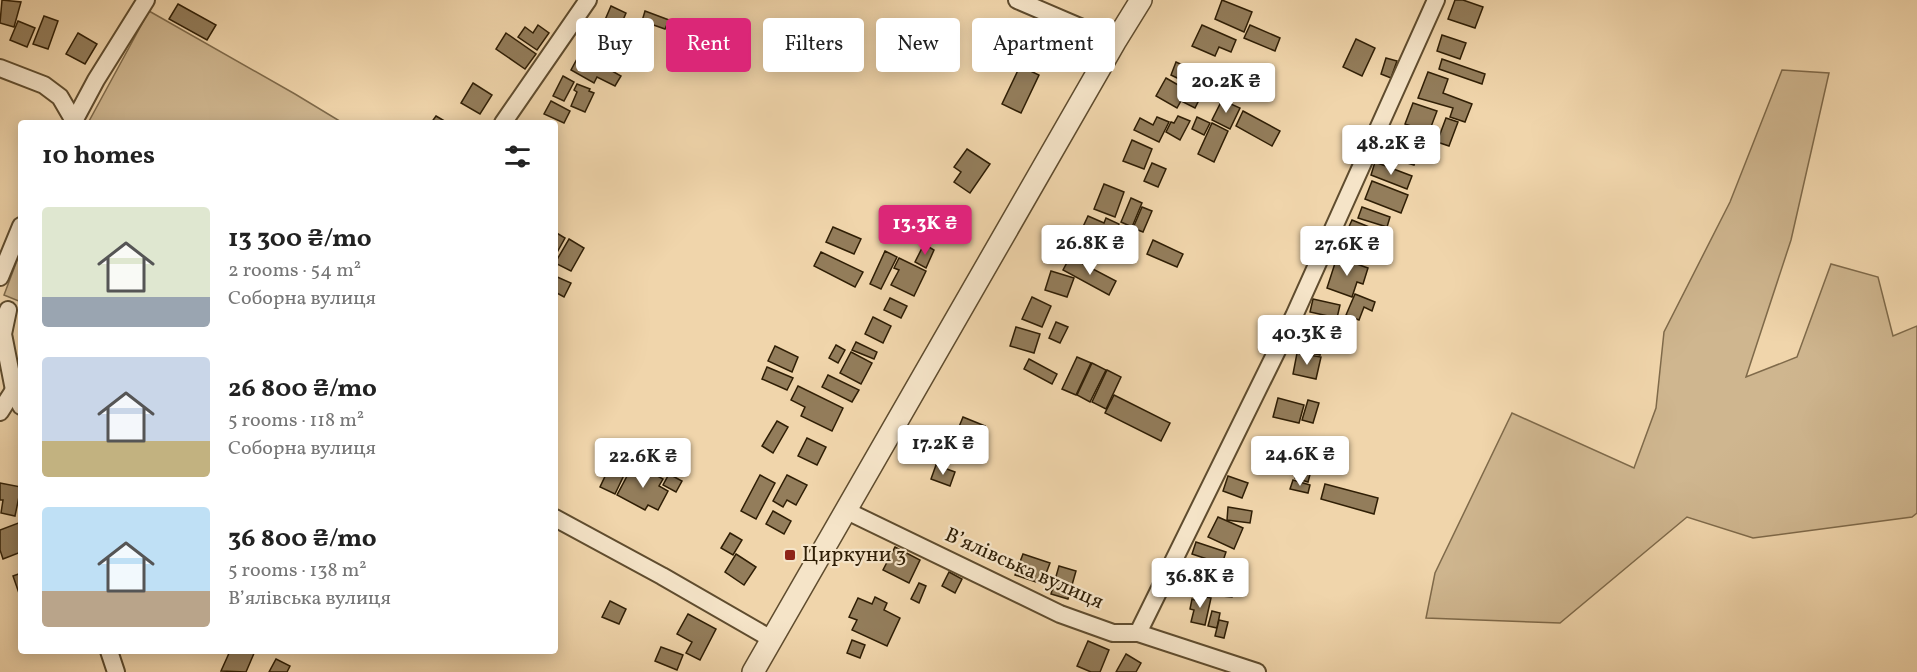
<!DOCTYPE html>
<html lang="en">
<head>
<meta charset="utf-8">
<style>
  body { margin:0; font-family:Vollkorn,serif; background:#f2f2f2; color:#222; height:100vh; display:flex; flex-direction:column; font-size:22px; white-space:nowrap }
  * { box-sizing:border-box; margin:0 }
  p { font-size:20px; color:#767676 }
  .icon { flex:none; width:33px; height:33px; fill:none; stroke:currentColor; stroke-width:2; stroke-linecap:round; stroke-linejoin:round }
  .map { position:relative; flex:1; overflow:hidden }
  .sheet { position:absolute; left:18px; top:120px; width:540px; height:534px; display:flex; flex-direction:column; background:#fff; border-radius:6px; box-shadow:0 3px 15px #0003 }
  .sheet>* { flex:none }
  .top-card { position:absolute; left:576px; top:18px; width:570px; height:54px; display:flex; gap:12px }
  .price { position:absolute; translate:-50% -51px; padding:0 14px; border-radius:6px; background:#fff; color:#222; font-size:20px; line-height:39px; filter:drop-shadow(0 2px 3px #0008) }
  .price::after { content:''; position:absolute; left:50%; top:36px; width:18px; height:14px; margin-left:-9px; background:inherit; clip-path:polygon(0 0,100% 0,50% 100%) }
  .price.active { background:#db2777; color:#fff }
  ul { padding:0; list-style:none }
  li { display:flex; align-items:center; gap:18px; height:150px; padding:0 24px }
  li span { display:grid; place-items:center; flex:none; width:168px; height:120px; border-radius:6px; color:#555 }
  li>.icon { margin-inline-start:auto }
  span .icon { width:72px; height:72px; fill:#fffc; stroke-width:1 }
  li b { font-size:26px }
  h2 { display:flex; justify-content:space-between; align-items:center; height:72px; padding:0 24px; font-size:26px }
  .tag { padding:0 21px; border-radius:6px; background:#fff; box-shadow:0 3px 15px #0003; font-size:21px; line-height:54px }
  .tag.active { background:#db2777; color:#fff }
  .map>svg:first-child { display:block }
</style>
</head>
<body>
<div class="map">
<svg width="1917" height="672" viewBox="0 0 1917 672">
  <rect width="100%" height="100%" fill="#f0d5ab"/>
  <filter id="stains"><feTurbulence type="fractalNoise" baseFrequency=".00333" numOctaves="4"/><feColorMatrix values="0 0 0 0 .2 0 0 0 0 .09 0 0 0 0 .02 0 0 0 .5 -.17"/></filter>
  <radialGradient id="worn" r=".72"><stop offset=".6" stop-color="#630" stop-opacity="0"/><stop offset="1" stop-color="#630" stop-opacity=".3"/></radialGradient>
  <g fill="#cfb68f" stroke="#7f6a4a" stroke-width="1.5">
    <polygon points="149,11 295,94 343,123 88,123"/>
    <polygon points="1782,70 1829,73 1791,240 1746,377 1797,357 1831,264 1878,277 1893,336 1917,326 1917,513 1912,517 1753,538 1687,517 1560,623 1426,618 1435,573 1512,413 1634,468 1656,408 1664,332 1730,202"/>
    <polygon points="21,250 21,302 4,295"/>
  </g>
  <g fill="#937d5b" stroke="#2f1e05" stroke-width="1.5">
    <polygon points="2,0 21,2 14,27 0,23"/>
    <polygon points="1222,0 1252,12 1244,32 1215,19"/>
    <polygon points="1455,0 1463,0 1483,7 1475,28 1448,19"/>
    <polygon points="178,4 216,25 207,40 169,19"/>
    <polygon points="611,6 626,13 620,27 605,20"/>
    <polygon points="645,11 669,20 665,29 642,21"/>
    <polygon points="44,16 58,21 48,49 33,44"/>
    <polygon points="18,21 35,28 27,47 10,40"/>
    <polygon points="538,25 549,33 537,50 518,37 525,27 533,33"/>
    <polygon points="1202,25 1236,40 1231,52 1219,47 1215,56 1192,46"/>
    <polygon points="1250,25 1280,38 1275,51 1244,38"/>
    <polygon points="594,28 616,40 606,56 585,45"/>
    <polygon points="78,33 97,44 85,64 66,54"/>
    <polygon points="506,33 536,54 525,69 496,49"/>
    <polygon points="1442,35 1466,43 1460,59 1437,51"/>
    <polygon points="1356,39 1375,48 1362,76 1343,67"/>
    <polygon points="618,41 638,52 629,68 609,57"/>
    <polygon points="583,48 606,60 603,66 621,76 615,86 597,77 594,83 571,70"/>
    <polygon points="1386,58 1397,61 1391,78 1381,74"/>
    <polygon points="1442,59 1485,74 1482,84 1439,69"/>
    <polygon points="1176,62 1204,75 1198,88 1171,75"/>
    <polygon points="1020,66 1039,75 1021,113 1002,104"/>
    <polygon points="1428,72 1448,79 1443,93 1472,104 1465,122 1450,117 1453,108 1418,98"/>
    <polygon points="563,76 574,82 564,101 553,96"/>
    <polygon points="1166,78 1187,90 1177,108 1156,96"/>
    <polygon points="473,83 492,95 480,114 461,103"/>
    <polygon points="577,84 590,89 589,91 594,93 585,112 571,106 577,92 574,90"/>
    <polygon points="1188,87 1202,94 1195,108 1181,101"/>
    <polygon points="1222,100 1240,108 1230,129 1212,120"/>
    <polygon points="551,101 570,111 564,123 544,114"/>
    <polygon points="1413,103 1437,111 1429,132 1405,124"/>
    <polygon points="1243,111 1280,131 1272,146 1236,126"/>
    <polygon points="436,116 448,123 431,123"/>
    <polygon points="1178,116 1190,121 1180,140 1166,132 1171,122 1174,123"/>
    <polygon points="1157,117 1169,122 1159,142 1134,130 1140,118 1153,125"/>
    <polygon points="1197,117 1210,123 1204,135 1192,129"/>
    <polygon points="1446,118 1458,122 1449,146 1437,142"/>
    <polygon points="1212,123 1228,131 1214,162 1198,154"/>
    <polygon points="1396,139 1420,146 1414,165 1391,158"/>
    <polygon points="1132,140 1152,149 1144,169 1123,161"/>
    <polygon points="967,149 990,164 970,193 954,182 961,172 954,167"/>
    <polygon points="1375,162 1412,176 1407,189 1371,175"/>
    <polygon points="1152,163 1166,169 1158,187 1144,181"/>
    <polygon points="1372,181 1408,195 1401,213 1365,199"/>
    <polygon points="1104,184 1124,192 1115,217 1094,209"/>
    <polygon points="1131,198 1142,203 1132,227 1121,222"/>
    <polygon points="1142,207 1152,211 1143,232 1133,228"/>
    <polygon points="1362,207 1390,217 1387,227 1358,218"/>
    <polygon points="927,211 944,222 933,239 916,228"/>
    <polygon points="1088,216 1104,223 1106,218 1119,224 1111,242 1082,229"/>
    <polygon points="1352,220 1379,231 1370,252 1343,240"/>
    <polygon points="833,227 861,239 854,254 826,242"/>
    <polygon points="555,232 565,238 555,256"/>
    <polygon points="1074,232 1103,246 1094,264 1066,250"/>
    <polygon points="569,239 584,248 571,271 555,263"/>
    <polygon points="1153,240 1183,254 1177,267 1147,254"/>
    <polygon points="1379,241 1389,245 1383,256 1374,252"/>
    <polygon points="924,244 934,250 926,268 915,262"/>
    <polygon points="885,251 897,257 881,289 870,284"/>
    <polygon points="821,252 863,272 855,287 814,266"/>
    <polygon points="1070,257 1116,281 1109,295 1063,270"/>
    <polygon points="1337,257 1368,268 1363,284 1357,282 1352,297 1327,288"/>
    <polygon points="899,258 926,271 914,296 891,285 899,270 894,268"/>
    <polygon points="1051,271 1074,278 1067,297 1045,290"/>
    <polygon points="555,276 571,283 564,297 555,292"/>
    <polygon points="1355,294 1375,302 1372,311 1364,307 1359,320 1346,315"/>
    <polygon points="1032,297 1051,306 1042,327 1022,319"/>
    <polygon points="890,298 907,306 901,318 884,310"/>
    <polygon points="1313,299 1340,305 1337,318 1310,312"/>
    <polygon points="1313,316 1337,322 1333,338 1309,332"/>
    <polygon points="873,317 891,326 883,343 865,334"/>
    <polygon points="1056,322 1068,327 1060,343 1049,338"/>
    <polygon points="1016,327 1040,334 1034,353 1010,346"/>
    <polygon points="1296,339 1322,345 1320,355 1293,349"/>
    <polygon points="856,342 877,352 874,359 852,350"/>
    <polygon points="836,345 845,350 838,363 829,358"/>
    <polygon points="775,346 798,357 792,372 768,361"/>
    <polygon points="851,352 872,363 861,384 840,373"/>
    <polygon points="1297,353 1321,357 1316,379 1293,374"/>
    <polygon points="1077,357 1091,363 1076,395 1062,389"/>
    <polygon points="1029,359 1057,374 1052,384 1024,369"/>
    <polygon points="1092,363 1106,370 1090,402 1077,395"/>
    <polygon points="767,367 793,378 787,390 762,379"/>
    <polygon points="1107,370 1121,377 1106,409 1092,402"/>
    <polygon points="828,375 859,390 852,402 822,387"/>
    <polygon points="798,386 843,408 832,431 801,416 805,407 791,400"/>
    <polygon points="1114,395 1170,423 1161,441 1105,413"/>
    <polygon points="1278,398 1304,405 1299,423 1273,417"/>
    <polygon points="1308,400 1319,403 1313,423 1302,420"/>
    <polygon points="963,417 985,426 975,448 954,439"/>
    <polygon points="777,421 788,427 773,453 762,446"/>
    <polygon points="807,438 826,447 817,465 798,456"/>
    <polygon points="1258,446 1284,453 1279,472 1252,464"/>
    <polygon points="1303,449 1316,452 1308,482 1295,478"/>
    <polygon points="634,463 663,479 659,486 668,491 658,510 648,505 645,510 617,495"/>
    <polygon points="936,465 955,472 950,486 931,479"/>
    <polygon points="610,466 625,473 615,494 600,487"/>
    <polygon points="669,474 682,481 676,492 663,485"/>
    <polygon points="760,475 775,483 756,519 741,511"/>
    <polygon points="787,475 807,485 796,505 787,500 783,507 773,501"/>
    <polygon points="1228,476 1248,483 1242,498 1223,491"/>
    <polygon points="1293,480 1310,485 1308,493 1290,489"/>
    <polygon points="0,483 21,487 15,516 1,513 3,500 0,500"/>
    <polygon points="1325,484 1378,498 1374,514 1321,499"/>
    <polygon points="1228,507 1252,511 1250,523 1227,520"/>
    <polygon points="773,511 791,521 784,534 766,524"/>
    <polygon points="1218,517 1243,528 1234,549 1208,537"/>
    <polygon points="21,522 21,552 3,559 0,550 0,530"/>
    <polygon points="730,533 742,540 733,555 721,548"/>
    <polygon points="1196,542 1226,552 1222,564 1192,554"/>
    <polygon points="895,547 920,560 909,583 883,570"/>
    <polygon points="736,554 756,567 744,585 725,572"/>
    <polygon points="1023,554 1050,563 1042,584 1015,575"/>
    <polygon points="1194,560 1221,566 1215,590 1188,584"/>
    <polygon points="1059,566 1076,571 1068,599 1051,594"/>
    <polygon points="949,572 962,579 955,593 942,586"/>
    <polygon points="21,573 21,599 13,576"/>
    <polygon points="1224,580 1234,581 1232,597 1222,596"/>
    <polygon points="919,583 926,586 919,603 911,599"/>
    <polygon points="1196,595 1211,598 1205,625 1191,622 1194,610 1190,609 1192,599 1195,600"/>
    <polygon points="875,597 887,603 884,610 900,618 887,646 852,630 857,620 849,617 858,598 872,604"/>
    <polygon points="610,601 626,609 619,624 602,617"/>
    <polygon points="1212,611 1220,613 1217,628 1208,626"/>
    <polygon points="688,614 716,629 700,660 686,653 692,642 677,634"/>
    <polygon points="1219,620 1228,622 1224,638 1215,636"/>
    <polygon points="852,640 865,645 860,658 847,653"/>
    <polygon points="1088,641 1109,650 1100,672 1091,672 1077,666"/>
    <polygon points="661,647 683,655 677,670 655,661"/>
    <polygon points="230,651 255,651 246,672 221,671"/>
    <polygon points="1126,654 1141,663 1136,672 1116,672"/>
    <polygon points="276,659 290,666 287,672 269,672"/>
  </g>
  <g fill="none" stroke-linecap="round" stroke-linejoin="round">
    <defs>
      <g id="minor">
        <polyline points="1017,0 1115,42"/>
        <polyline points="0,68 44,85 60,97 74,121"/>
        <polyline points="73,123 96,80 146,0"/>
        <polyline points="503,123 588,0"/>
        <polyline points="0,277 21,226"/>
        <polyline points="8,310 3,334 14,390 21,406"/>
        <polyline points="0,412 14,390"/>
        <polyline points="847,511 1060,614 1113,633 1138,633 1257,672"/>
        <polyline points="555,518 662,576 773,640"/>
        <polyline points="1138,633 1294,316 1436,0"/>
        <polyline points="109,651 116,672"/>
      </g>
      <polyline id="tertiary" points="753,672 1115,42 1141,0"/>
    </defs>
    <use href="#minor" stroke="#5f4c2e" stroke-width="20"/>
    <use href="#tertiary" stroke="#5f4c2e" stroke-width="24"/>
    <use href="#minor" stroke="#f5e4c8" stroke-width="16"/>
    <use href="#tertiary" stroke="#f5e4c8" stroke-width="21"/>
  </g>
  <rect fill="#8f2418" stroke="#f5e4c8" stroke-width="2" x="784" y="549" width="12" height="12" rx="3"/>
  <g text-anchor="middle" dominant-baseline="central" stroke-width="4.5" stroke-linejoin="round" paint-order="stroke">
    <g font-size="21" fill="#2f1e05" stroke="#f5e4c8" text-anchor="start">
      <text x="802" y="555">Циркуни 3</text>
    </g>
    <g font-size="21" fill="#2f1e05" stroke="#f5e4c8">
      <text transform="translate(1024 569) rotate(24)">В’ялівська вулиця</text>
    </g>
  </g>
  <rect width="100%" height="100%" filter="url(#stains)"/>
  <rect width="100%" height="100%" fill="url(#worn)"/>
</svg>
<b class="price" style="left:1226px;top:114px">20.2K ₴</b>
<b class="price" style="left:1391px;top:176px">48.2K ₴</b>
<b class="price active" style="left:925px;top:256px">13.3K ₴</b>
<b class="price" style="left:1090px;top:276px">26.8K ₴</b>
<b class="price" style="left:1347px;top:277px">27.6K ₴</b>
<b class="price" style="left:1307px;top:366px">40.3K ₴</b>
<b class="price" style="left:943px;top:476px">17.2K ₴</b>
<b class="price" style="left:1300px;top:487px">24.6K ₴</b>
<b class="price" style="left:643px;top:489px">22.6K ₴</b>
<b class="price" style="left:1200px;top:609px">36.8K ₴</b>
<div class="top-card">
<a class="tag">Buy</a>
<a class="tag active">Rent</a>
<a class="tag">Filters</a>
<a class="tag">New</a>
<a class="tag">Apartment</a>
</div>
<section class="sheet">
<h2>10 homes<svg class="icon" aria-label="filters" viewBox="0 0 24 24"><path d="M4 7h16M4 17h16"/><circle cx="9" cy="7" r="2"/><circle cx="15" cy="17" r="2"/></svg></h2>
<ul>
<li><span style="background:linear-gradient(#dfe7d0 75%,#9aa5b1 0)"><svg class="icon" aria-label="home" viewBox="0 0 24 24"><path d="M3 11l9-7 9 7M6 9v11h12V9"/></svg></span><div><b>13 300 ₴/mo</b><p>2 rooms · 54 m²</p><p>Соборна вулиця</p></div></li>
<li><span style="background:linear-gradient(#c9d6e8 70%,#c2b280 0)"><svg class="icon" aria-label="home" viewBox="0 0 24 24"><path d="M3 11l9-7 9 7M6 9v11h12V9"/></svg></span><div><b>26 800 ₴/mo</b><p>5 rooms · 118 m²</p><p>Соборна вулиця</p></div></li>
<li><span style="background:linear-gradient(#bfe0f5 70%,#b9a48a 0)"><svg class="icon" aria-label="home" viewBox="0 0 24 24"><path d="M3 11l9-7 9 7M6 9v11h12V9"/></svg></span><div><b>36 800 ₴/mo</b><p>5 rooms · 138 m²</p><p>В’ялівська вулиця</p></div></li>
</ul>
</section>
</div>
</body>
</html>
